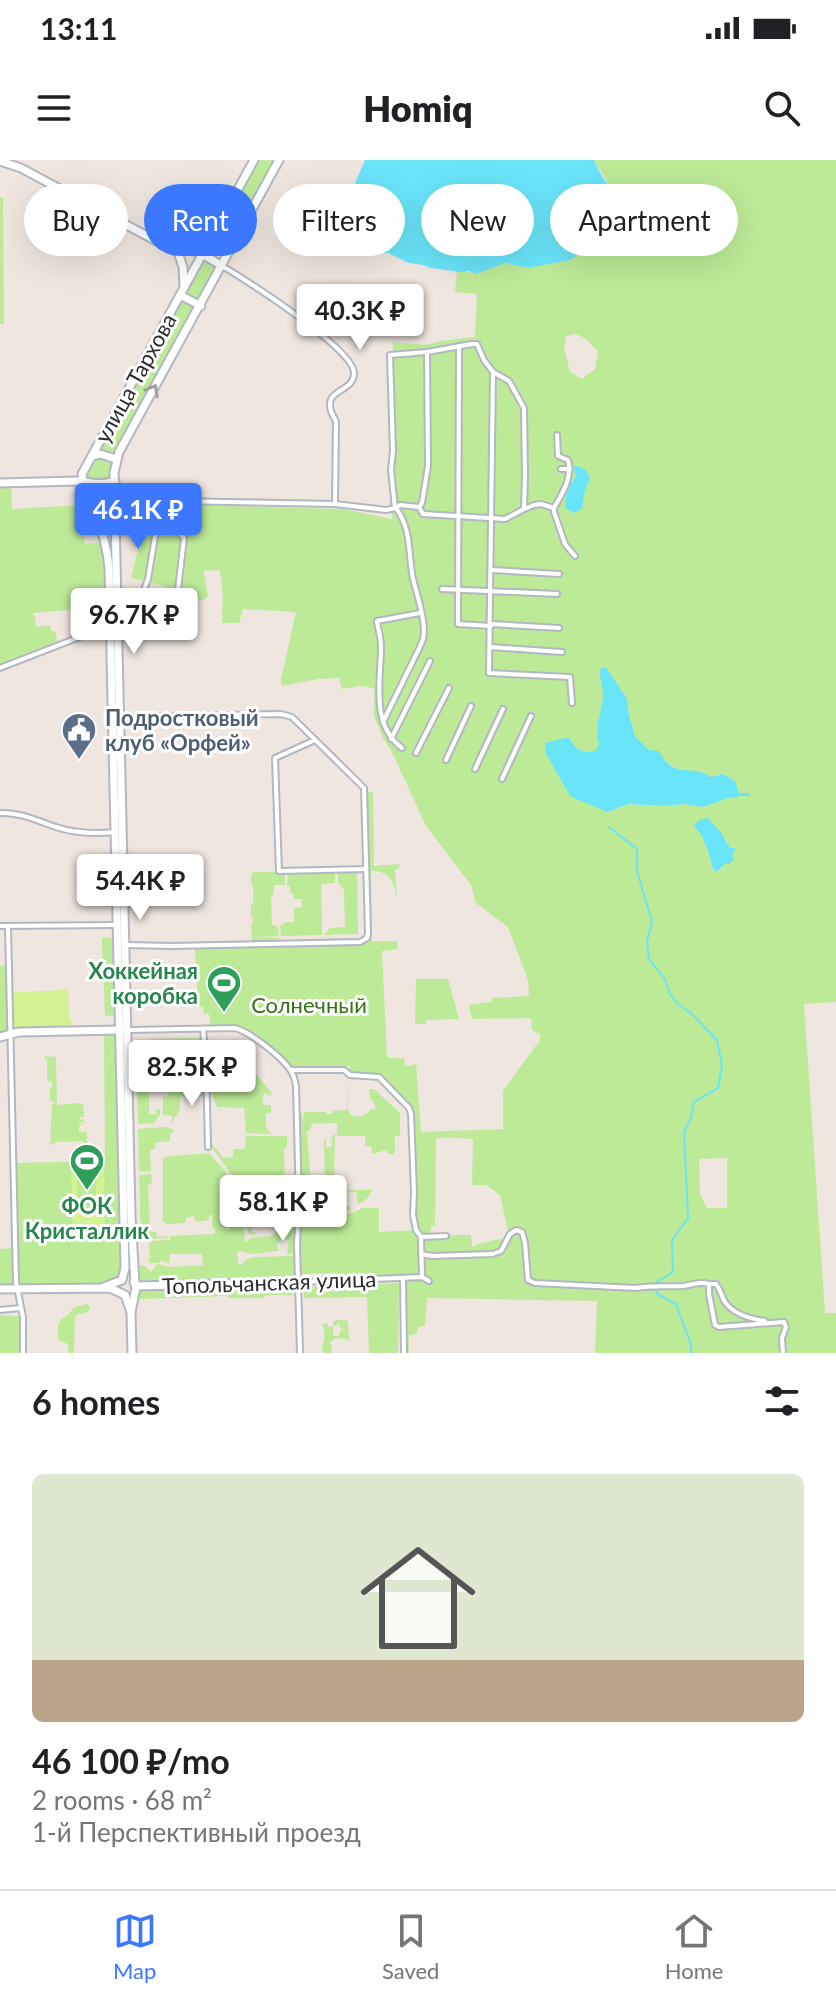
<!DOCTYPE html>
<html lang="en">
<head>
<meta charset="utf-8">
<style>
  body { margin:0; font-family:Lato,sans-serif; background:#f2f2f2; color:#202124; height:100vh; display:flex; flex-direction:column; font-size:30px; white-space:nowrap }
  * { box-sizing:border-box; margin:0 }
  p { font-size:26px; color:#757577 }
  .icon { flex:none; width:44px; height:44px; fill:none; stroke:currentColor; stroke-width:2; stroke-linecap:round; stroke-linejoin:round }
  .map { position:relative; height:1193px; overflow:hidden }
  .side { display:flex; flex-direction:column; background:#fff; flex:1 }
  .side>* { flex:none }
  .top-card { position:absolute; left:24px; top:24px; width:788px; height:72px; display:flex; gap:16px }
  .price { position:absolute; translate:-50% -68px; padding:0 18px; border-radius:8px; background:#fff; color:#222; font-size:26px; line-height:52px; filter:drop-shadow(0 2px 4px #0008) }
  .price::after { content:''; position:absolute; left:50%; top:48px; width:24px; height:18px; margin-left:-12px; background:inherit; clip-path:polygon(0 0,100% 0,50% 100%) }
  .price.on { background:#3c77ff; color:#fff }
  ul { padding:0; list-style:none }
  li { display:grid; align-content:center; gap:16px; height:424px; padding:0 32px }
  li+li { border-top:2px solid #e0e0e0 }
  li span { display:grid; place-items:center; height:248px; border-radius:12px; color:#555 }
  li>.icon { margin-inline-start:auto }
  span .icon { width:144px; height:144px; fill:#fffc; stroke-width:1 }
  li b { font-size:34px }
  h2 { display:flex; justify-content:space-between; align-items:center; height:96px; padding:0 32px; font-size:34px }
  .pill { padding:0 28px; border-radius:36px; background:#fff; box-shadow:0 8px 32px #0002; font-size:28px; line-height:72px }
  .pill.on { background:#3c77ff; color:#fff }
  .status { display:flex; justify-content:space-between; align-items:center; height:56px; padding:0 40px; background:#fff; direction:ltr }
  .status svg { height:22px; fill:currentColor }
  header { display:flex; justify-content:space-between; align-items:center; height:104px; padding:0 32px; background:#fff; font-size:36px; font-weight:800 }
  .tab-bar { display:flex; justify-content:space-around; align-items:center; height:112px; border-top:2px solid #e0e0e0; background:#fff; font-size:22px; color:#757577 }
  .tab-bar a { display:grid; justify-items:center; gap:4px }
  .tab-bar .on { color:#3c77ff }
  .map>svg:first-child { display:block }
</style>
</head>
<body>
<div class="status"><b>13:11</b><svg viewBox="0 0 49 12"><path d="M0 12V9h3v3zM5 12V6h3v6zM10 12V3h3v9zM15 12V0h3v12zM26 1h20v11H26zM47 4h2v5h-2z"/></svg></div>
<header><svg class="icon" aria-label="menu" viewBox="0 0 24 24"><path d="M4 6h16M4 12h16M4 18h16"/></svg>Homiq<svg class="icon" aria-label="search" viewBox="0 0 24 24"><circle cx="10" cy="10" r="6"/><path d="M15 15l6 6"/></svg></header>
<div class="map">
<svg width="836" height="1193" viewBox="0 0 836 1193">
  <rect width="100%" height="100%" fill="#efe6df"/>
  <g fill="#bdea97" fill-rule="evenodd">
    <polygon points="257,0 276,0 235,75 223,75 220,68"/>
    <path d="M 594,0 L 836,0 L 836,842 L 804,844 L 825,1153 L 836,1153 L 836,1193 L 595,1193 L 597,1141 L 427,1138 L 425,1166 L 418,1167 L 417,1174 L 409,1175 L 409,1193 L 406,1193 L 405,1125 L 409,1121 L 422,1120 L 422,1114 L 336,1118 L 336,1113 L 301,1114 L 299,1079 L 302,1055 L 353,1053 L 362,1048 L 379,1048 L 379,1072 L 417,1070 L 416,988 L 413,949 L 377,914 L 349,912 L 350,906 L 332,908 L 292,906 C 258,881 258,863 211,865 L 209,854 L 204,854 L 203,847 L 198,847 L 195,789 L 361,784 L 368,781 L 369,775 L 367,632 L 373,632 L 374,706 L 400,704 L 399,708 L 395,710 L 397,739 C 394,723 390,710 371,711 L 372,781 L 397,781 L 398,789 L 382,791 L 387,898 L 404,898 L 405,906 L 414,905 L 416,902 L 421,972 L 503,969 L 503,931 L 540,880 L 540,874 L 532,870 L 531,858 L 472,859 L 469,845 L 491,842 L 492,838 L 529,836 L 528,820 L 508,767 L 476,743 L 471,725 L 426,666 L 392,592 L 383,578 L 374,556 L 374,528 L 360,526 L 342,529 L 339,518 L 318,519 L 282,526 L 281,519 L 296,452 L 243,449 L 239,463 L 222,463 L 223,438 L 220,410 L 204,411 L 208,437 L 205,438 L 205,440 L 182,437 L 164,426 L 131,418 L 143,370 L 146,344 L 343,349 L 392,359 L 393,182 L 425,185 L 441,181 L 475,177 L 477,134 L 455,132 L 457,110 C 463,113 469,111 476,114 L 505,103 L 529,108 L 571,100 L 593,74 L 598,62 L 609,58 L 622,47 C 614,30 603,16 594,0 ZM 575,174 L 583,177 L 598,191 L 595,209 L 582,219 L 570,212 L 564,188 L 566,176 ZM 576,316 L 590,318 L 585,331 L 582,349 L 565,348 C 565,335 568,326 576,316 ZM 600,518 L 620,529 L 627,539 L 629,555 L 635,576 L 649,590 L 681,612 L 705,613 L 711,617 L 723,614 L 730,619 L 739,633 L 749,633 L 750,635 L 731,637 L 703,647 L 684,644 L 663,646 L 629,644 L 607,652 L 569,577 C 576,590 582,594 596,592 L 599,584 C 594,569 601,552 603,537 C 604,531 601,524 600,518 ZM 710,659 L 709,661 L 726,680 L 732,696 L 728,703 L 724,703 L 724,707 L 715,712 C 708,700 712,698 708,689 C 706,683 703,678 701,672 ZM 445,977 L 473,979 L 472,1025 L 486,1025 L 500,1035 L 508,1072 L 506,1078 L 480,1083 L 472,1087 L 471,1075 L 431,1075 L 431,1066 L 435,1065 L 436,979 ZM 727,998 L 727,1048 L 707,1048 L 700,1034 L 699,999 Z"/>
    <polygon points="0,38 3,38 4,164 0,164"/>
    <polygon points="203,100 215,105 217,108 199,140 187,134 185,131"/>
    <path d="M 182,140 L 195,148 L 117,290 C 113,295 107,293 101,291 L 100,287 L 179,141 Z"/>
    <polygon points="97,297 112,301 113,315 107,320 87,320 84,316 92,300"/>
    <polygon points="11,324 12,349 81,345 84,366 84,381 86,384 103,382 105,391 107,461 96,468 92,451 87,454 77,455 73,451 68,450 32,453 35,457 36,467 50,465 51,471 56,472 57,483 0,505 0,325"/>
    <polygon points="357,711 358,774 324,775 330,768 345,767 344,730 338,723 338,712"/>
    <polygon points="253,712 283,712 285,714 285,725 274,725 274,735 271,735 272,765 278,767 279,776 255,777 279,778 278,782 252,781 251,764 253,762 253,758 251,757 251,745 253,743 253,726 251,724 251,715"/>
    <polygon points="335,712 335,723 321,724 322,775 281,776 280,766 286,762 294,762 294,748 302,747 302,739 294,739 293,733 290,733 290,727 287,725 288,713"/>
    <polygon points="114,777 115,855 105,856 102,778"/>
    <polygon points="7,805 9,868 7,874 0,875 0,806"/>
    <polygon points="416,819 448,819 459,859 426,860 426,864 415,864"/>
    <polygon points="104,873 116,875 120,1111 115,1119 105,1124 20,1125 18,1123 15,1003 105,1001"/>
    <polygon points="202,878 201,898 194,899 194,895 198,894 197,887 151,888 150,895 145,895 145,905 136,906 136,893 145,891 144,885 138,884 149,885 149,879"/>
    <polygon points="231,894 234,902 246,903 255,913 252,914 256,914 271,932 271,936 264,933 262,941 264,945 271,945 271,953 266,953 266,968 272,974 246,973 244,948 217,947 210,928 211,925 212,931 228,932 227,916 223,916 223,911 218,911 219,906 228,907 229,913 234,915 246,916 245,908 227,905 227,895"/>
    <path d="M 46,896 L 56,897 L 57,945 L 80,943 L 83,944 L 84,957 L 80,957 L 79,959 L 84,960 L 84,963 L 80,962 L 78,964 L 84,964 L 79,966 L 79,972 L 87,972 L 87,983 L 83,983 L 82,981 L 56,982 L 54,985 L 48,983 L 51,982 C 50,968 52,957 52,944 L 56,943 L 50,940 L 50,928 L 52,928 L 52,922 L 47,920 L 47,900 L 44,898 Z"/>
    <polygon points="165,902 203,903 203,936 180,936 180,950 170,965 173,956 163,955 163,936 169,937 166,925 163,923 171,920 171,915 164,913"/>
    <polygon points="136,908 145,908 146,918 149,919 149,954 156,954 156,949 160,949 160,955 154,963 138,964"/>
    <path d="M 348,916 L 348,950 L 351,955 C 360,958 365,957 371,949 L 376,949 L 373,941 L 370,939 L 369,929 L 374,929 L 400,953 L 400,976 L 395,976 L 395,990 L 393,994 L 389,994 L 386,990 L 372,994 L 371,986 L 365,986 L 365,976 L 335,976 L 334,1026 L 338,1030 L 372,1030 L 367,1039 L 358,1044 L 356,1032 L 336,1031 L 333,1025 L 328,1025 L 325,1022 L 324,978 L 326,978 L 326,987 L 332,987 L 332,976 L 337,974 L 337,963 L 312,964 L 310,970 L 307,971 L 312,1040 L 315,1047 L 350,1046 L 350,1050 L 303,1052 L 302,1051 L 299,970 L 304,968 L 299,968 L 299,954 L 302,952 L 303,962 L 304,952 L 326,952 L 327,954 L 332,954 L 333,951 L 347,950 Z"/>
    <polygon points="166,967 174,970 170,975 170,981 155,983 155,989 150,990 151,1011 139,1011 138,969"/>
    <polygon points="209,972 212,972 212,984 223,998 233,997 233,989 245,989 245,978 247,976 287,976 287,988 284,989 285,1020 297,1020 296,1022 238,1023 210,985"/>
    <path d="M 209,993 L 226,1012 L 227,1070 L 230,1069 L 229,1026 L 242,1025 L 242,1030 L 239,1030 L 239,1026 L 232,1027 L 233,1062 L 239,1062 L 239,1058 L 243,1058 L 245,1082 L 248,1081 L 249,1078 L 272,1076 L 292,1055 L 294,1045 L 298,1046 L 296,1093 L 289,1094 L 287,1092 L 289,1081 L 287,1079 L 276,1084 L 279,1091 C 266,1091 253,1097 240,1091 L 237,1092 L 238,1102 L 240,1105 L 243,1104 L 245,1100 L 253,1097 L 294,1096 L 294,1117 L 139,1120 L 140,1105 L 145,1106 L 151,1112 L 157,1104 L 169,1107 L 203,1105 L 202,1094 L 170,1094 L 169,1103 L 161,1101 L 157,1103 L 150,1103 L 148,1099 L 150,1099 L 149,1081 L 170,1080 L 170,1076 L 215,1074 L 215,1069 L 212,1068 L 212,1055 L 209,1055 L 209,1060 L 196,1062 L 193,1056 L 186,1058 L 185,1063 L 167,1064 L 163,1061 L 163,999 L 164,997 Z"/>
    <polygon points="151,1014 152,1024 148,1025 150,1071 156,1072 157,1077 167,1076 167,1078 141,1079 139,1015"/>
    <polygon points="244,1025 279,1025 279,1049 263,1066 252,1066 252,1072 255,1072 255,1075 249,1074 247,1069 247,1059 253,1059 253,1056 247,1056 246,1036 249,1035 249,1027"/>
    <polygon points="13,1088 14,1122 10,1125 0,1125 0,1089"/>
    <polygon points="397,1123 399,1125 398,1193 369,1193 367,1137 304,1138 304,1127"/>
    <polygon points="292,1126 292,1137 290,1135 267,1135 263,1138 229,1138 226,1136 140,1139 140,1128"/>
    <path d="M 87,1144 L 90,1146 C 90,1154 83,1153 77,1154 L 75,1158 L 74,1191 L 73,1193 L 68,1193 L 68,1184 L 58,1180 L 58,1167 L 60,1160 L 69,1154 L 74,1147 Z"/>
    <polygon points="0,1155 19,1156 21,1193 0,1193"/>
    <path d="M 337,1160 L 346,1160 L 348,1162 L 349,1181 L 343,1178 L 335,1179 L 329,1183 L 331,1184 L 332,1193 L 323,1193 L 322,1185 L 324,1184 L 323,1183 C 326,1179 324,1168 322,1164 L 328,1163 L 328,1167 L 333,1167 L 333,1176 L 339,1176 L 340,1170 L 345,1169 L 340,1168 L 338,1162 L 337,1166 L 333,1166 L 333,1162 Z"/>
  </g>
  <g fill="#d4f292" fill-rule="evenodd">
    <polygon points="68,830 69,858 71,860 72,869 12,868 11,832"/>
    <path d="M 104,1003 L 105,1077 L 73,1077 L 71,1004 ZM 77,1012 L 96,1012 L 97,1051 L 78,1052 Z"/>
  </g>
  <g fill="#6ae4f9">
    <path d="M 365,0 L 594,0 C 597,6 600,13 604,19 C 614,32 623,40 622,57 L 615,61 L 609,58 L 598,62 L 586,86 L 571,100 L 529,108 L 505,103 L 476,114 L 469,111 L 461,112 L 431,108 L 423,105 L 409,103 L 388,93 L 364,93 C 361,86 360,80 358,73 C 354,62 345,55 347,42 Z"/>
    <path d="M 575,305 L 586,310 L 590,318 L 585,331 L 582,349 L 574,353 L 565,348 C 565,335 568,327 576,316 L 574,309 Z"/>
    <path d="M 606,507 L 627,539 L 629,555 L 635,576 L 649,590 L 659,591 C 674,621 692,603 711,617 L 723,614 L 735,621 L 739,633 L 749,633 L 751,636 L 740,636 L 736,638 L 731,637 L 703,647 L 684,644 L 663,646 L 629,644 L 607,652 L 570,636 L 545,592 L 545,583 L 569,577 C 576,590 582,594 596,591 L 599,584 C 593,569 602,552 603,536 C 604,528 599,520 600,509 Z"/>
    <path d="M 705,658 L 711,659 L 710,661 L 720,671 L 730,688 L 736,688 L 732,696 L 734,700 L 728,704 L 724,703 L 724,706 L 715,712 C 709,701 710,690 703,681 L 703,677 L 694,666 L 700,659 L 703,660 Z"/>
  </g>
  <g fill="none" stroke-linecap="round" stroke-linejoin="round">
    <polyline stroke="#6ae4f9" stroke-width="2" points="609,667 637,689 637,711 652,761 647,782 649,799 665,819 670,834 678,844 692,854 717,880 722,906 718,928 694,942 691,958 684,972 688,1058 672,1080 673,1112 657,1122 657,1134 676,1144 690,1182 692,1193"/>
    <defs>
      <g id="street">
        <path d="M 222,106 C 245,119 354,189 354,213 C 354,233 324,228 331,251 C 332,255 335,258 336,262 L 335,344"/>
        <polyline points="459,186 458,464 491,466"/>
        <polyline points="493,212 489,513 570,517 572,543"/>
        <path d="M 557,275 L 558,296 L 568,300 C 573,317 562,334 554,348 L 554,352 L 565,384 L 575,396"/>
        <polyline points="561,309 570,309"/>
        <polyline points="115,340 335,344 386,350 396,348 400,345 419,347 423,354 505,359 524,349 534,345 541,344 554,348"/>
        <polyline points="419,347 422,343 428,306 427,192 472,184 477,184 484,200 493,212 509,221 524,248 525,317 524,348"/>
        <polyline points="395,348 391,310 393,291 390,195 427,192"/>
        <polyline points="156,355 170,363 184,378 178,430"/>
        <polyline points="492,410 559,414"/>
        <polyline points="145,427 148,419 158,359 152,342"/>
        <polyline points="442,429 557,434"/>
        <polyline points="491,464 559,468"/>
        <polyline points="490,487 562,492"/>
        <polyline points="0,508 108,466"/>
        <polyline points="122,559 128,557 281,554 292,557 364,628 368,773 367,778 360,782 171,786 125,785"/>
        <path d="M 383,562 C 393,542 403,521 413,501 C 416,494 421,486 423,479 C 427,465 417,434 413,419 C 408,394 412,370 396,348"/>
        <polyline points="391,579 430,501"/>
        <polyline points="315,580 275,598 279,711 366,709"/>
        <path d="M 402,588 C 370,564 381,521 381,486 C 381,478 378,469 377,461 L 420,453"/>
        <polyline points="416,593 449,528"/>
        <polyline points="446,600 471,546"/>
        <polyline points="475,609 503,549"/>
        <polyline points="502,619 531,556"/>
        <path d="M 0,653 C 20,652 38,661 56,667 C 74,673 96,674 115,672"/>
        <polyline points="0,766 117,765"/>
        <polyline points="8,766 16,1122 23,1157 23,1193"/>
        <polyline points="203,869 206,904 208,987"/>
        <path d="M 129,870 L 235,868 C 250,872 285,899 292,913 C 295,918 295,921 296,926 L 299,1044 L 297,1084 L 300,1193"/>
        <polyline points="291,910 344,910 350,915 379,917 409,948 411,954 414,1032 413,1055 416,1070 421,1077 422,1117"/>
        <polyline points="421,1077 446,1076"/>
        <path d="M 421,1094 L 432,1096 L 493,1094 L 501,1091 L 510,1074 L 516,1070 L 522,1072 L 525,1083 L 528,1120 L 535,1123 L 636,1128 C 652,1125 667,1127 683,1126 C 692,1125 700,1121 709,1124 L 709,1134 L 715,1165 L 719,1167 L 784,1162 L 786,1167 L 782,1178 L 783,1193"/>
        <polyline points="403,1118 404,1193"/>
        <polyline points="299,1122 422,1117 429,1121"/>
        <path d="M 709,1124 L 716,1124 C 721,1130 721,1136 725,1142 C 734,1155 751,1159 765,1161"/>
        <polyline points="0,1150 21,1148"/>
      </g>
      <g id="secondary">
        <path d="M 0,1 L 21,8 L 173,90 C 177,91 182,90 187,90 C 199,90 212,100 222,106"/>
        <polyline points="217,69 222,76 232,78 238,76"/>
        <polyline points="178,92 183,107 184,125"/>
        <polyline points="180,135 201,146"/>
        <polyline points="92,296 100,294 116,299"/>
        <path d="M 0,323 L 76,321 C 89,322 101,326 115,321"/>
        <polyline points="0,877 19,872 120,870"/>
        <polyline points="135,1123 131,1055 114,313 119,292 279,0"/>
        <polyline points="136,1126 299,1122"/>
        <path d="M 104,1127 L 122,1120 L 125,1108 L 109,408 C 107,385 101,366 93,345 C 89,335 82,325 82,314 L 254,0"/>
        <polyline points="0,1129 110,1128 125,1135 131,1152"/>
        <polyline points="132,1193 131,1152 136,1128 134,1122"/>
      </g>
    </defs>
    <use href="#street" stroke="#b2b7c1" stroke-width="8"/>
    <use href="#secondary" stroke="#b2b7c1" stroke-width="11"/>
    <use href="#street" stroke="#fff" stroke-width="4"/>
    <use href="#secondary" stroke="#fff" stroke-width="7"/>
  </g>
  <defs><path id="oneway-chevron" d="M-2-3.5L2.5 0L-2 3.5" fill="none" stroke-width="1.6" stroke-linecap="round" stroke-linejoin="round" transform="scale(2)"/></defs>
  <use stroke="#a0a0a0" href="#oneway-chevron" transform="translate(153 230) rotate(-61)"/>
  <defs>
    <symbol id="civic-pin" viewBox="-11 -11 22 30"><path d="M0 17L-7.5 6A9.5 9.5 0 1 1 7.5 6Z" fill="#5c6f8a" stroke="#fff"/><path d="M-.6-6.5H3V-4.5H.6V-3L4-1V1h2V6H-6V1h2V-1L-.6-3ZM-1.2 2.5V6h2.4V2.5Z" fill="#fff"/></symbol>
    <symbol id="stadium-pin" viewBox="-11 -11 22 30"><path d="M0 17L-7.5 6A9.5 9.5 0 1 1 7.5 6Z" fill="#2e9e5b" stroke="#fff"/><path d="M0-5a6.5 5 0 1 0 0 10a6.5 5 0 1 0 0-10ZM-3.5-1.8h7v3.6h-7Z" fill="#fff"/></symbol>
  </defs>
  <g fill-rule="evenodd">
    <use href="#civic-pin" x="59" y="550" width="40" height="54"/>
    <use href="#stadium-pin" x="204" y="803" width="40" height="54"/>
    <use href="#stadium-pin" x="67" y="981" width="40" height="54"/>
  </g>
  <g text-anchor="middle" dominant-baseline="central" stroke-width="6" stroke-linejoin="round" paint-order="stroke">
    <g font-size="22" fill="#2d2d2d" stroke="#fff">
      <text transform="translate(135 218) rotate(-61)">улица Тархова</text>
      <text transform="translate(269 1122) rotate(-2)">Топольчанская улица</text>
    </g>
    <g font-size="22" font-weight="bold" fill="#4e5e75" stroke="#fff" text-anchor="start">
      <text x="105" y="557">Подростковый<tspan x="105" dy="25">клуб «Орфей»</tspan></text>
    </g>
    <g font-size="22" font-weight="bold" fill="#27864d" stroke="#fff" text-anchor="end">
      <text x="198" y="810">Хоккейная<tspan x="198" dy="25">коробка</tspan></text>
      <text x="87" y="1045" text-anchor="middle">ФОК<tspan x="87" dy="25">Кристаллик</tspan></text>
    </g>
    <g font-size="22" fill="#337215" stroke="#fff">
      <text x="309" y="844">Солнечный</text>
    </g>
  </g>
</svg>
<b class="price" style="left:360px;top:192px">40.3K ₽</b>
<b class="price on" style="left:138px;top:391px">46.1K ₽</b>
<b class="price" style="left:134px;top:496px">96.7K ₽</b>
<b class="price" style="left:140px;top:762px">54.4K ₽</b>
<b class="price" style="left:192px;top:948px">82.5K ₽</b>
<b class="price" style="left:283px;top:1083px">58.1K ₽</b>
<div class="top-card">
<a class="pill">Buy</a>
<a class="pill on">Rent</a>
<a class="pill">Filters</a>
<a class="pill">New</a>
<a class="pill">Apartment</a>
</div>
</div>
<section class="side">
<h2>6 homes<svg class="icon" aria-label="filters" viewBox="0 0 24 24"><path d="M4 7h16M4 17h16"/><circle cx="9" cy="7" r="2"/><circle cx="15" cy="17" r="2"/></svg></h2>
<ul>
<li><span style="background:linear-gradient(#dfe7d0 75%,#b9a48a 0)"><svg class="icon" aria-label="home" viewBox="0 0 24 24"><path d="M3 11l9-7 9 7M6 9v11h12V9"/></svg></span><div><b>46 100 ₽/mo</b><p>2 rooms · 68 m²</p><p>1-й Перспективный проезд</p></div></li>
</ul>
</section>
<nav class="tab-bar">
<a class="on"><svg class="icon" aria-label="map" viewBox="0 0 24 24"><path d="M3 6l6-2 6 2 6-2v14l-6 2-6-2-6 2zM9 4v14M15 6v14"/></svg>Map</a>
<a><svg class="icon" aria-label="saved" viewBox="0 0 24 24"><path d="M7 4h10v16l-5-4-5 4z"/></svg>Saved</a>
<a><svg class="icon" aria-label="home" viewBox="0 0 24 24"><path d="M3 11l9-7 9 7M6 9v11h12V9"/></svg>Home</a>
</nav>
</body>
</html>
